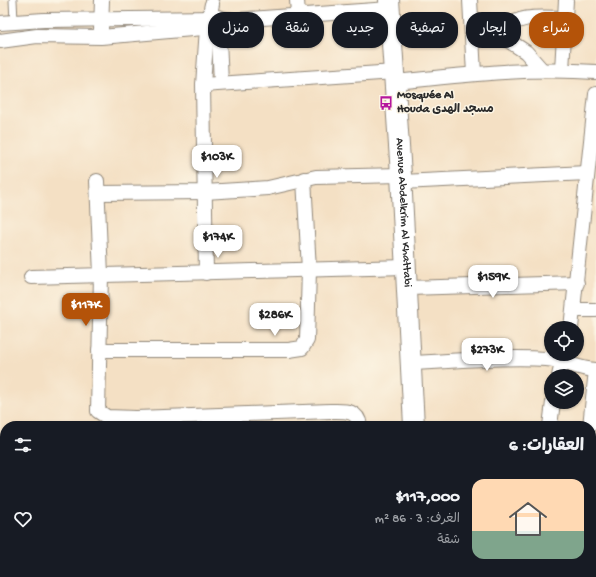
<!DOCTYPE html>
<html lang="ar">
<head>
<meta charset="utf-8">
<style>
  body { margin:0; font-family:"Gochi Hand","Playpen Sans Arabic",sans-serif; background:#242831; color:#f1f3f6; direction:rtl; height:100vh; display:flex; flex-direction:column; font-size:15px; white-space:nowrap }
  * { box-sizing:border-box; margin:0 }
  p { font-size:13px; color:#9ea1a6 }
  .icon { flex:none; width:22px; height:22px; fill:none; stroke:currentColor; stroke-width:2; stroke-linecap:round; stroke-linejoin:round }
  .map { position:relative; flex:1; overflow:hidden; direction:ltr }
  .details { position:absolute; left:0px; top:421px; width:596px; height:156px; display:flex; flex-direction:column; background:#171b24; border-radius:16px 16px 0 0; box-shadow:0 1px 3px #0004; direction:rtl }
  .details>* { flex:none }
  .banner { position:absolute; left:12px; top:12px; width:572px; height:36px; direction:rtl; display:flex; gap:8px }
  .tools { position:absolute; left:544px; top:321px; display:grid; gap:8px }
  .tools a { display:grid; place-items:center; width:40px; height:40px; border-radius:50%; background:#171b24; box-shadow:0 1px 3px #0004; font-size:20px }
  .price { position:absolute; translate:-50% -34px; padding:0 9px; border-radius:8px; background:#fff; color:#222; font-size:13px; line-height:26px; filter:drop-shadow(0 1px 2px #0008) }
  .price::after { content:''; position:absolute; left:50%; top:24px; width:12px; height:9px; margin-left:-6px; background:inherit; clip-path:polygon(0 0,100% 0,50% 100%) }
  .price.current { background:#b45309; color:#fff }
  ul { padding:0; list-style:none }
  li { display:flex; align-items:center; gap:12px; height:100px; padding:0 12px }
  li+li { border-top:1px solid #363941 }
  li span { display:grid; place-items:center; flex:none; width:112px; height:80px; border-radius:12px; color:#555 }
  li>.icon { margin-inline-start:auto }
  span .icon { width:48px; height:48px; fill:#fffc; stroke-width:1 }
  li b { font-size:17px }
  h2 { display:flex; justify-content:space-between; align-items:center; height:48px; padding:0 12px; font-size:17px }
  .tag { padding:0 14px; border-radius:16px; background:#171b24; box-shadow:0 1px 3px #0004; font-size:14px; line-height:36px }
  .tag.current { background:#b45309; color:#fff }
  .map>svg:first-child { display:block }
</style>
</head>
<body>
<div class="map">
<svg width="596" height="577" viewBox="0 0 596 577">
  <rect width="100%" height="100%" fill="#fcf5e5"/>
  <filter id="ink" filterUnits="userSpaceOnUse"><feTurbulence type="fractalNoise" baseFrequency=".025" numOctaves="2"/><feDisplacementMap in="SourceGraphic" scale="8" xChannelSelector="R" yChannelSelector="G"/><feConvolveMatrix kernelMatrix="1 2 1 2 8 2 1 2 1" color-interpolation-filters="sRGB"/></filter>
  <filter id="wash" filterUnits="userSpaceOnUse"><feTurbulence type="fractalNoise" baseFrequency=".012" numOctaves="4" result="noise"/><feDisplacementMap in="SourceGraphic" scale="16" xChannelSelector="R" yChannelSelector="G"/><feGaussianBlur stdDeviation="0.9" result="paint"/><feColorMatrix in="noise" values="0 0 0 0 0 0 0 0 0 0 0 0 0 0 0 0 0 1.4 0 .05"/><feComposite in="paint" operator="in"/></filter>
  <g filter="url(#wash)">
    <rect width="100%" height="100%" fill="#f4e0c4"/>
  </g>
  <g filter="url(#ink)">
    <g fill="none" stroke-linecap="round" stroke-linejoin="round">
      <defs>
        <polyline id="service" points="13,0 14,22"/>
        <g id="minor">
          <polyline points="297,0 298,14"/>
          <polyline points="470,0 474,74"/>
          <polyline points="218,17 221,83"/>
          <polyline points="0,23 44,20 219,18 235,20 389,9"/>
          <polyline points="101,30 102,0"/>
          <polyline points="0,41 37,36 101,37 215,27"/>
          <path d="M 541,69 L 526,52 L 506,39 L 504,31 C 518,13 545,18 565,18"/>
          <polyline points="562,70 566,0"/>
          <path d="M 396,82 C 463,75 528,67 596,72"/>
          <polyline points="203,85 395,72"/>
          <polyline points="97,181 101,275 98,411 107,417 136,418"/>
          <polyline points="402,182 587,173"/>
          <polyline points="98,193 205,192 268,188 316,177 401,175"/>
          <polyline points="206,273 203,85 207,28 212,4"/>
          <polyline points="31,277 406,267"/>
          <polyline points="408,288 577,283"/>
          <polyline points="574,310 596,310"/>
          <polyline points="571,328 596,94"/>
          <polyline points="99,350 289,350 302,348 307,340 309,270 304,179"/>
          <path d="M 412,363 C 456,361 502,356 546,359 C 565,360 576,369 596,370"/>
          <polyline points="559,376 564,354"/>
          <path d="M 136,426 L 136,418 L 330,411 C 344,411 358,409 360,426"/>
          <polyline points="550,426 553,402"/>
          <polyline points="590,426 596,370"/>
          <polyline points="596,490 595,490 596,547"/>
          <polyline points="159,572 160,577"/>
          <polyline points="278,572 279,577"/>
          <polyline points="497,572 497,577"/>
          <polyline points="544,577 544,572"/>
        </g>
        <g id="secondary">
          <path id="s1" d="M 389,0 L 401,175 L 414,426"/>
          <polyline points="418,572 418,577"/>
        </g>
      </defs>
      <use href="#service" stroke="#908678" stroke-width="9"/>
      <use href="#minor" stroke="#908678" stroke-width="16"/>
      <use href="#secondary" stroke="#908678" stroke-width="22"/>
      <use href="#service" stroke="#fff" stroke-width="7"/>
      <use href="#minor" stroke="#fff" stroke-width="14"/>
      <use href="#secondary" stroke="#fff" stroke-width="20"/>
    </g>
  </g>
  <defs>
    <symbol id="bus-bare" viewBox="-9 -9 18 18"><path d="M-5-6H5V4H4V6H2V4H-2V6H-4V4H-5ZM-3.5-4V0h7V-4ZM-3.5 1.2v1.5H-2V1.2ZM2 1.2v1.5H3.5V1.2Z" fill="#b5179e" stroke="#fcf5e5" stroke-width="2.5" paint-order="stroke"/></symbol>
  </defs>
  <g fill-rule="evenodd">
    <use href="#bus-bare" x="376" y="93" width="20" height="20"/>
  </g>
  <g text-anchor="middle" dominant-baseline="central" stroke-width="3" stroke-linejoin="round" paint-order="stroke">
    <g font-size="12" font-weight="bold" fill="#2b2b2b" stroke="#fcf5e5" text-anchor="start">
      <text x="397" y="96">Mosquée Al<tspan x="397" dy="14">Houda مسجد الهدى</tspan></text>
    </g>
    <g font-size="12" fill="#2b2b2b" stroke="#fcf5e5">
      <text stroke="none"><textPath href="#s1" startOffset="213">Avenue Abdelkrim Al Khattabi</textPath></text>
    </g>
  </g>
</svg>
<div class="tools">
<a><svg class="icon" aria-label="locate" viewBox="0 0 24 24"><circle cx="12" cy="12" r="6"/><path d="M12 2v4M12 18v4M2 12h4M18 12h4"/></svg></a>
<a><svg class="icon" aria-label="layers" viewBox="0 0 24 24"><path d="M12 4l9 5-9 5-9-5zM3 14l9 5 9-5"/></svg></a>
</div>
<b class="price" style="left:217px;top:179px">$103K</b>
<b class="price" style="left:218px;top:259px">$174K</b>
<b class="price" style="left:493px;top:299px">$159K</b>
<b class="price current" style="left:86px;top:327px">$117K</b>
<b class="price" style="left:275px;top:337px">$286K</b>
<b class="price" style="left:487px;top:372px">$273K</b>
<div class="banner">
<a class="tag current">شراء</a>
<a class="tag">إيجار</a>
<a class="tag">تصفية</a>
<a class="tag">جديد</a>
<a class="tag">شقة</a>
<a class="tag">منزل</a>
</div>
<section class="details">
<h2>العقارات: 6<svg class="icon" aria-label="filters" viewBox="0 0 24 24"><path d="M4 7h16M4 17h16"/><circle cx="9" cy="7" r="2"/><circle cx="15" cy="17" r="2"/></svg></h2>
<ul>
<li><span style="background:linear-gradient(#ffd9b3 65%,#7fa58c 0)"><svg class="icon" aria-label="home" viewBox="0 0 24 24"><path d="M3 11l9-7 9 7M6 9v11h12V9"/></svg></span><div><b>$117,000</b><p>الغرف: 3 · 86 m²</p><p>شقة</p></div><svg class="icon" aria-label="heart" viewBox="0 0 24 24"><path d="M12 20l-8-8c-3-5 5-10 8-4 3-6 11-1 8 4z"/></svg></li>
</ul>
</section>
</div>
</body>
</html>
